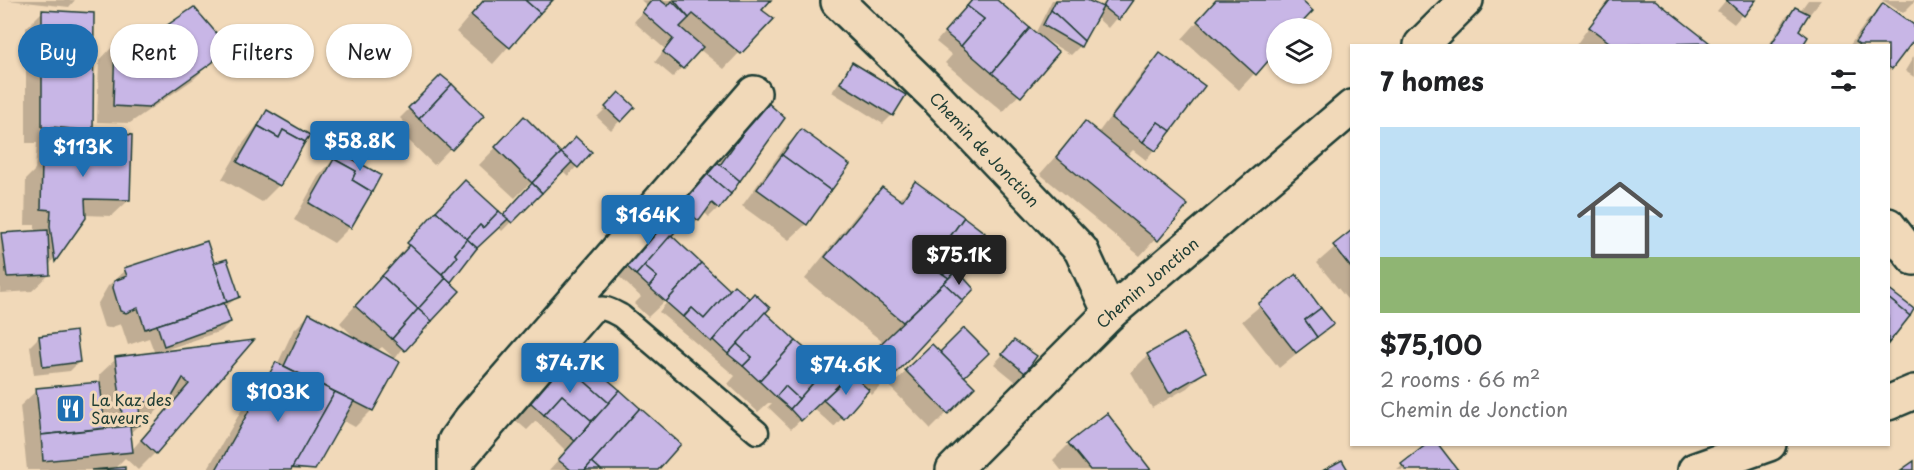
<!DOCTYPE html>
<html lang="en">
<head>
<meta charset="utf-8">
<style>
  body { margin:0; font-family:"Playpen Sans",sans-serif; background:#f6f6f6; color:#202124; height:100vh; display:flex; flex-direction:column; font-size:22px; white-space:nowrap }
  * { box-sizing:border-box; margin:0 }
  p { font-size:20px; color:#757577 }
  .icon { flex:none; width:33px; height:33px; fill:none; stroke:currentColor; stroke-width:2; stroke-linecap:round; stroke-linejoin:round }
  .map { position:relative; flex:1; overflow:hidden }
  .side { position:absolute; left:1350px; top:44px; width:540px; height:402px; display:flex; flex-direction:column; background:#fff; border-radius:0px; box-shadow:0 2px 4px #0004 }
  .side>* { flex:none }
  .top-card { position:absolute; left:18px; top:24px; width:570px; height:54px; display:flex; gap:12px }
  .buttons { position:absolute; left:1266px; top:18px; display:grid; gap:12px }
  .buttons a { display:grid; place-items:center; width:66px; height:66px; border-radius:50%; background:#fff; box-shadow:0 2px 4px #0004; font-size:30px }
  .price { position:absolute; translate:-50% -51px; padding:0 14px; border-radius:6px; background:#1f6fb2; color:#fff; font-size:20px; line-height:39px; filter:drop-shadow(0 2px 3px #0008) }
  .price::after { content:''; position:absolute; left:50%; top:36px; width:18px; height:14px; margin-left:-9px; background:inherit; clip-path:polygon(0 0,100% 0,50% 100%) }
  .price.on { background:#222; color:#fff }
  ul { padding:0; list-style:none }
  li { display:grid; align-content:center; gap:12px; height:318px; padding:0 30px }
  li span { display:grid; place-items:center; height:186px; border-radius:0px; color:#555 }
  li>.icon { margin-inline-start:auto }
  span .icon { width:108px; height:108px; fill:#fffc; stroke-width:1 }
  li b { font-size:26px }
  h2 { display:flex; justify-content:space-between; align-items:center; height:72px; padding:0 30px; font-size:26px }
  .tag { padding:0 21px; border-radius:27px; background:#fff; box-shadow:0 2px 4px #0004; font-size:21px; line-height:54px }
  .tag.on { background:#1f6fb2; color:#fff }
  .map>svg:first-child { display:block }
</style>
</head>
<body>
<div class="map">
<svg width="1914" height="470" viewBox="0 0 1914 470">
  <rect width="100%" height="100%" fill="#f1d9b9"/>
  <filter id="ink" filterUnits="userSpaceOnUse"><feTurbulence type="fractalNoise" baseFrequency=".0167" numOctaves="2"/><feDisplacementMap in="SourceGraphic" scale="12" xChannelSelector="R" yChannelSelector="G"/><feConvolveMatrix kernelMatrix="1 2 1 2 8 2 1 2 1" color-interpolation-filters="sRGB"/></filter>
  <g filter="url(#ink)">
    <g fill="#0003" fill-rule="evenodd">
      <polygon points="8,0 75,0 69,7"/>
      <polygon points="483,0 550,0 493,64 456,32"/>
      <polygon points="641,0 769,0 759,10 740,52 724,69 699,49 673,77 655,62 665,49 634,22 647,6"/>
      <polygon points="972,0 995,0 1035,34 1052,0 1083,0 1101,7 1106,0 1131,0 1108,28 1096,17 1080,46 1071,55 1044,39 1057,53 1003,112 945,63 952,55 936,42"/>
      <polygon points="1217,0 1298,0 1311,11 1295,28 1276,28 1276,50 1239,90 1182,39"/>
      <polygon points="1608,0 1652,0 1708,43 1576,45"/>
      <polygon points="1726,0 1754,0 1734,24 1717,11"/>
      <polygon points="1808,0 1821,0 1796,31 1801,45 1769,45 1786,17 1796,8 1800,11"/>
      <polygon points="1882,0 1914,0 1914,2 1903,13"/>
      <polygon points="1884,5 1914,27 1914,37 1888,71 1888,45 1850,45 1867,21"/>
      <polygon points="43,11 91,133 129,200 112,216 84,215 48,267 49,275 32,291 0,293 0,236 35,232 35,225 25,225 26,179 35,170 37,143 26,143 26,28"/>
      <polygon points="115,44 212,61 194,79 130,123 97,122 99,61"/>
      <polygon points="1160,55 1203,86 1146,160 1133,150 1126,157 1186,205 1140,256 1040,174 1085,123 1098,133 1144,71"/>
      <polygon points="1914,56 1914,77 1905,71"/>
      <polygon points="852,64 892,115 883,124 832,92"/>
      <polygon points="441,77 482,116 434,165 404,136 411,129 400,118"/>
      <polygon points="619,95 633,107 611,130 597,117"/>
      <polygon points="766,103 718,208 709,217 704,212 689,229 672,215 707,172 718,165 750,119"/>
      <polygon points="267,112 279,185 262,202 222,179 242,145"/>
      <polygon points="801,131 848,166 806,224 789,240 742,206 784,148"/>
      <polygon points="508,135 561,154 590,152 568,176 562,170 502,231 498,227 475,249 395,359 382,347 377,351 398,362 372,410 355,427 342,420 314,470 207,470 256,385 277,365 293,331 309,315 357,340 340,323 449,198 502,216 538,179 536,177 515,198 479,165"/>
      <polygon points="339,153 350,227 334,243 294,220 318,177"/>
      <polygon points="915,183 955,270 972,289 872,395 867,390 834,427 813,408 791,429 768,407 772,403 768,403 758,412 728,384 735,376 659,312 668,301 666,300 648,317 634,304 641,297 613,271 669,235 730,291 734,287 763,313 817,379 831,366 846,380 884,343 805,279 861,209 882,189 898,200"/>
      <polygon points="1352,232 1352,305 1317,263"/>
      <path d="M 213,265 L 238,297 L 224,308 L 230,322 L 221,331 L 162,351 L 250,342 L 155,453 L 138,470 L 125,458 L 114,469 L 123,470 L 27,470 L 20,406 L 37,390 L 100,383 L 99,375 L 116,359 L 155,354 L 149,338 L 128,345 L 121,324 L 109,328 L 104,327 L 97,305 L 108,286 L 125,270 ZM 170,397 L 174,401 L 131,451 L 129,434 L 139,425 L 138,417 L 152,416 ZM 164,399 L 164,403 L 113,406 L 113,403 ZM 113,419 L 113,429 L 103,430 L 102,420 Z"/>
      <polygon points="1296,276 1332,324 1279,368 1242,321"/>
      <polygon points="1183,335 1204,372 1187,388 1152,408 1131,372 1148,355"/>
      <polygon points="39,337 79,362 70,371 34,375 30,346"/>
      <polygon points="932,346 973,387 931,429 890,387"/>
      <polygon points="1006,351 1024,372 1015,381 994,364"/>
      <polygon points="564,365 575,374 656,470 549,470 566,451 536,421 527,430 514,419"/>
      <polygon points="1069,444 1149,470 1061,470 1053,460"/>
      <polygon points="1430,444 1436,444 1456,470 1397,470"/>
    </g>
    <g fill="#c8b6e6" stroke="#1f3d34" stroke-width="1.5">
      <polygon points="484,0 525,0 540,13 510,48 471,15"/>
      <polygon points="525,0 553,0 540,13"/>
      <polygon points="652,0 660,0 668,6 672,1 689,18 680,27 703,47 683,69 663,52 673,39 642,12"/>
      <polygon points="674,0 771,0 762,10 774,19 741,54 693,14 689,18"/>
      <polygon points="972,0 997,0 1030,28 992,73 961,46 984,19 967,6"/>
      <polygon points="1056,0 1087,0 1103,7 1084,41 1051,10"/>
      <polygon points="1107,0 1133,0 1119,20 1103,7"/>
      <polygon points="1216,0 1301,0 1313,11 1297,28 1276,28 1276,52 1256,75 1197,21"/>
      <polygon points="1610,0 1655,0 1710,43 1613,45 1589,27"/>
      <polygon points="1726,0 1756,0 1744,16"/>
      <polygon points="1883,3 1914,25 1914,40 1892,69 1888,66 1888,45 1859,45 1855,42"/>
      <polygon points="967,6 984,19 961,46 944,32"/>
      <polygon points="194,7 224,42 213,62 148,108 113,106 115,43 138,45"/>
      <polygon points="1795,7 1809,14 1799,30 1808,37 1803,45 1775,45 1772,43"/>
      <polygon points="42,10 94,13 93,132 42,127"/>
      <polygon points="1051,10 1084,41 1081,47 1043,25"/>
      <polygon points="1030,28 1059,52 1021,97 992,73"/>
      <polygon points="1160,53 1205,86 1171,131 1158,122 1143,142 1111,118"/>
      <polygon points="852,62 906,95 893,116 840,83"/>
      <polygon points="441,75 452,84 419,119 408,108"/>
      <polygon points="452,84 484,116 452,150 419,119"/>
      <polygon points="619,92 635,107 621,122 605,107"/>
      <polygon points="766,101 785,118 740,181 720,165"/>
      <polygon points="267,110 310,135 305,142 283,130 279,138 258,126"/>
      <polygon points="524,116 561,153 532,183 495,147"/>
      <polygon points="1085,121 1188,205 1158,241 1056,157"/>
      <polygon points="1158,122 1171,131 1156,151 1143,142"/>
      <polygon points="258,126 279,138 283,130 305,142 280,186 237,162"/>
      <polygon points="52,127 132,135 130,200 85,199 86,218 55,262 50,226 51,210 41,209 42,161 51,162"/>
      <polygon points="801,129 850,165 831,191 782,155"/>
      <polygon points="576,137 592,152 578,168 561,153"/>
      <polygon points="338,151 381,175 372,192 352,180 356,171 334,159"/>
      <polygon points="561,153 572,162 542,193 532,183"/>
      <polygon points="782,155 831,191 807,225 757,189"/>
      <polygon points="334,159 356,171 352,180 372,192 351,228 309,203"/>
      <polygon points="716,161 740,181 731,194 706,173"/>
      <polygon points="706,173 731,194 719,209 712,203 699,221 680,206"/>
      <polygon points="465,180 499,211 483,228 480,225 467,239 436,211"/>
      <polygon points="915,181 964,217 930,265 949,278 903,322 825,257 882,187 902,201"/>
      <polygon points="532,183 542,193 512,223 503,215"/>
      <polygon points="436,211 467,239 455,254 457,257 442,274 407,243"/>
      <polygon points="499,211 508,219 477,248 467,239 480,225 483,228"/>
      <polygon points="660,216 675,232 636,275 621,261"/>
      <polygon points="964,217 985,233 949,278 930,265"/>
      <polygon points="48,230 50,275 7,277 1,233"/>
      <polygon points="1352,230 1352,269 1333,245"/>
      <polygon points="671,235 701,263 666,302 649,287 657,277 644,266"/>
      <polygon points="467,239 477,248 451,282 442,274 457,257 455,254"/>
      <polygon points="207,241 227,302 145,329 138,308 126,313 120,311 113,288 114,281 127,276 124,268"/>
      <polygon points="410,245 446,278 418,309 382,276"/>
      <polygon points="227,259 240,297 227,302 214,263"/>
      <polygon points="701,263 730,290 704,319 692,308 683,317 666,302"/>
      <polygon points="644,266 657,277 649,287 636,275"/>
      <polygon points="957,270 974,289 963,301 944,283"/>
      <polygon points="1296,274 1321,308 1305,320 1317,337 1296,353 1258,304"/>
      <polygon points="382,276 418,309 392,339 355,306"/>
      <polygon points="446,278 460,291 432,321 418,309"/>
      <polygon points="944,283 963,301 890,380 867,357"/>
      <polygon points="734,285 749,298 711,342 684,317 692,308 704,319"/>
      <polygon points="1888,289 1914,309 1910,316 1888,298"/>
      <polygon points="754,293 770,308 728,354 713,340"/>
      <polygon points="1888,298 1910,316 1888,344"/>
      <polygon points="224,303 231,322 164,346 157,325"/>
      <polygon points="1321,308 1334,324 1317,337 1305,320"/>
      <polygon points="418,309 432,321 405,351 392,339"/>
      <polygon points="765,312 796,341 759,381 743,366 752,357 737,344"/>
      <polygon points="309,313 400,362 373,411 284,366"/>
      <polygon points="964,328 989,353 964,377 940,352"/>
      <polygon points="76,331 80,362 43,367 39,336"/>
      <polygon points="1184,333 1206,372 1169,393 1147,354"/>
      <polygon points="254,340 156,454 141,440 189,384 183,378 170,400 121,404 115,357"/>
      <polygon points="1014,340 1037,356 1025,373 1002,354"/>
      <polygon points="796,341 827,367 799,399 785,386 776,397 759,381"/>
      <polygon points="737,344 752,357 743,366 728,354"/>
      <polygon points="932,344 975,387 948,414 905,370"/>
      <polygon points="586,361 620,390 609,403 575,373"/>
      <polygon points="276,362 335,392 291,470 216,470"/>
      <polygon points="564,363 609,403 592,421 562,395 544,415 530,402"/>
      <polygon points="830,364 846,378 801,421 790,409"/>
      <polygon points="851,374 869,390 844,419 823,400"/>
      <polygon points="100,382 105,428 41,435 36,388"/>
      <polygon points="785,386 799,399 790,409 776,397"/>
      <polygon points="620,390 640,408 585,470 571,470 558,460"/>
      <polygon points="335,392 354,401 315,470 292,468"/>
      <polygon points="562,395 592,421 575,441 544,415"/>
      <polygon points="121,404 139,404 140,425 123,427"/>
      <polygon points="640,408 681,444 658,470 601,470 592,462"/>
      <polygon points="1107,413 1151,470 1090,470 1068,443"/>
      <polygon points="130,426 133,452 43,461 41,435"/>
      <polygon points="1427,444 1438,444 1458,470 1406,470 1401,464"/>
      <polygon points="1342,460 1348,470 1324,470"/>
      <polygon points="1914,461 1914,470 1901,470"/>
      <polygon points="592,462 601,470 585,470"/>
      <polygon points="125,467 125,470 91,470"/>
    </g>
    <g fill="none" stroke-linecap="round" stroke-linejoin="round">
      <defs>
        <path id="lane" d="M 456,470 L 592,312 C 603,305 610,310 621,316 L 757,432"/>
        <g id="street">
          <path id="s1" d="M 838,2 L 935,96 L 1081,250 L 1110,313"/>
          <polyline points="1421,45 1466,0"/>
          <polyline points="1888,225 1914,258"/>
          <polyline points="1888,403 1914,392"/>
          <polyline points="455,470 455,441 471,419 754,93"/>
          <path id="s2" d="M 953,470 L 1110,313 L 1352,107"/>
          <polyline points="1695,470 1769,444"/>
        </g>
      </defs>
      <use href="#lane" stroke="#1f3d34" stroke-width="27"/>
      <use href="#street" stroke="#1f3d34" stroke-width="38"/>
      <use href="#lane" stroke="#f1d9b9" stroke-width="22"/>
      <use href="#street" stroke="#f1d9b9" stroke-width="33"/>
    </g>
  </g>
  <defs>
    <symbol id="restaurant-square" viewBox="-11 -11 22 22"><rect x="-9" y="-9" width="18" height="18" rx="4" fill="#1f6fb2" stroke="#f1d9b9"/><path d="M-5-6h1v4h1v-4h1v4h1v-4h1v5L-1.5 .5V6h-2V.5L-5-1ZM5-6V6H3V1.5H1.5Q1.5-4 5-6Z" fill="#fff"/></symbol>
  </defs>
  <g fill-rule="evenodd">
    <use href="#restaurant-square" x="54" y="392" width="33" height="33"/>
  </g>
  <g text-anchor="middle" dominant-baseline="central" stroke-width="6" stroke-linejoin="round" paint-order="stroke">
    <g font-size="16" fill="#1f3d34" stroke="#f1d9b9">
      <text stroke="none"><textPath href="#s1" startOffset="208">Chemin de Jonction</textPath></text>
      <text stroke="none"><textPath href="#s2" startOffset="270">Chemin Jonction</textPath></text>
    </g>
    <g font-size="16" fill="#1f3d34" stroke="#f1d9b9" text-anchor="start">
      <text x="91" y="399">La Kaz des<tspan x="91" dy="18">Saveurs</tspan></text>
    </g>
  </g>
</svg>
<div class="buttons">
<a><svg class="icon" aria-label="layers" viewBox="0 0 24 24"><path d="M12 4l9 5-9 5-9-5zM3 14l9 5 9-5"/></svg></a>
</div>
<b class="price" style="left:360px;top:172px">$58.8K</b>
<b class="price" style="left:83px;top:178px">$113K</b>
<b class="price" style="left:648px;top:246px">$164K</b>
<b class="price on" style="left:959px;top:286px">$75.1K</b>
<b class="price" style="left:570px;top:394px">$74.7K</b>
<b class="price" style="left:846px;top:396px">$74.6K</b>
<b class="price" style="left:278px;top:423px">$103K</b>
<div class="top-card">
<a class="tag on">Buy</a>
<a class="tag">Rent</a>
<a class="tag">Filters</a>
<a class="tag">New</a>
</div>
<section class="side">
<h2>7 homes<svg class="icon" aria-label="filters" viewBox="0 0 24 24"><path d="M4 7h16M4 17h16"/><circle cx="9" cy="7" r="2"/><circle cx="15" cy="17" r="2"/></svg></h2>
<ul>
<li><span style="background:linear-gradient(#bfe0f5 70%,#8fb573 0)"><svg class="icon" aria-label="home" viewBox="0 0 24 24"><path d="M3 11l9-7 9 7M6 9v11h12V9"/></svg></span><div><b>$75,100</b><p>2 rooms · 66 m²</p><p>Chemin de Jonction</p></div></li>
</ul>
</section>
</div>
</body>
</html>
